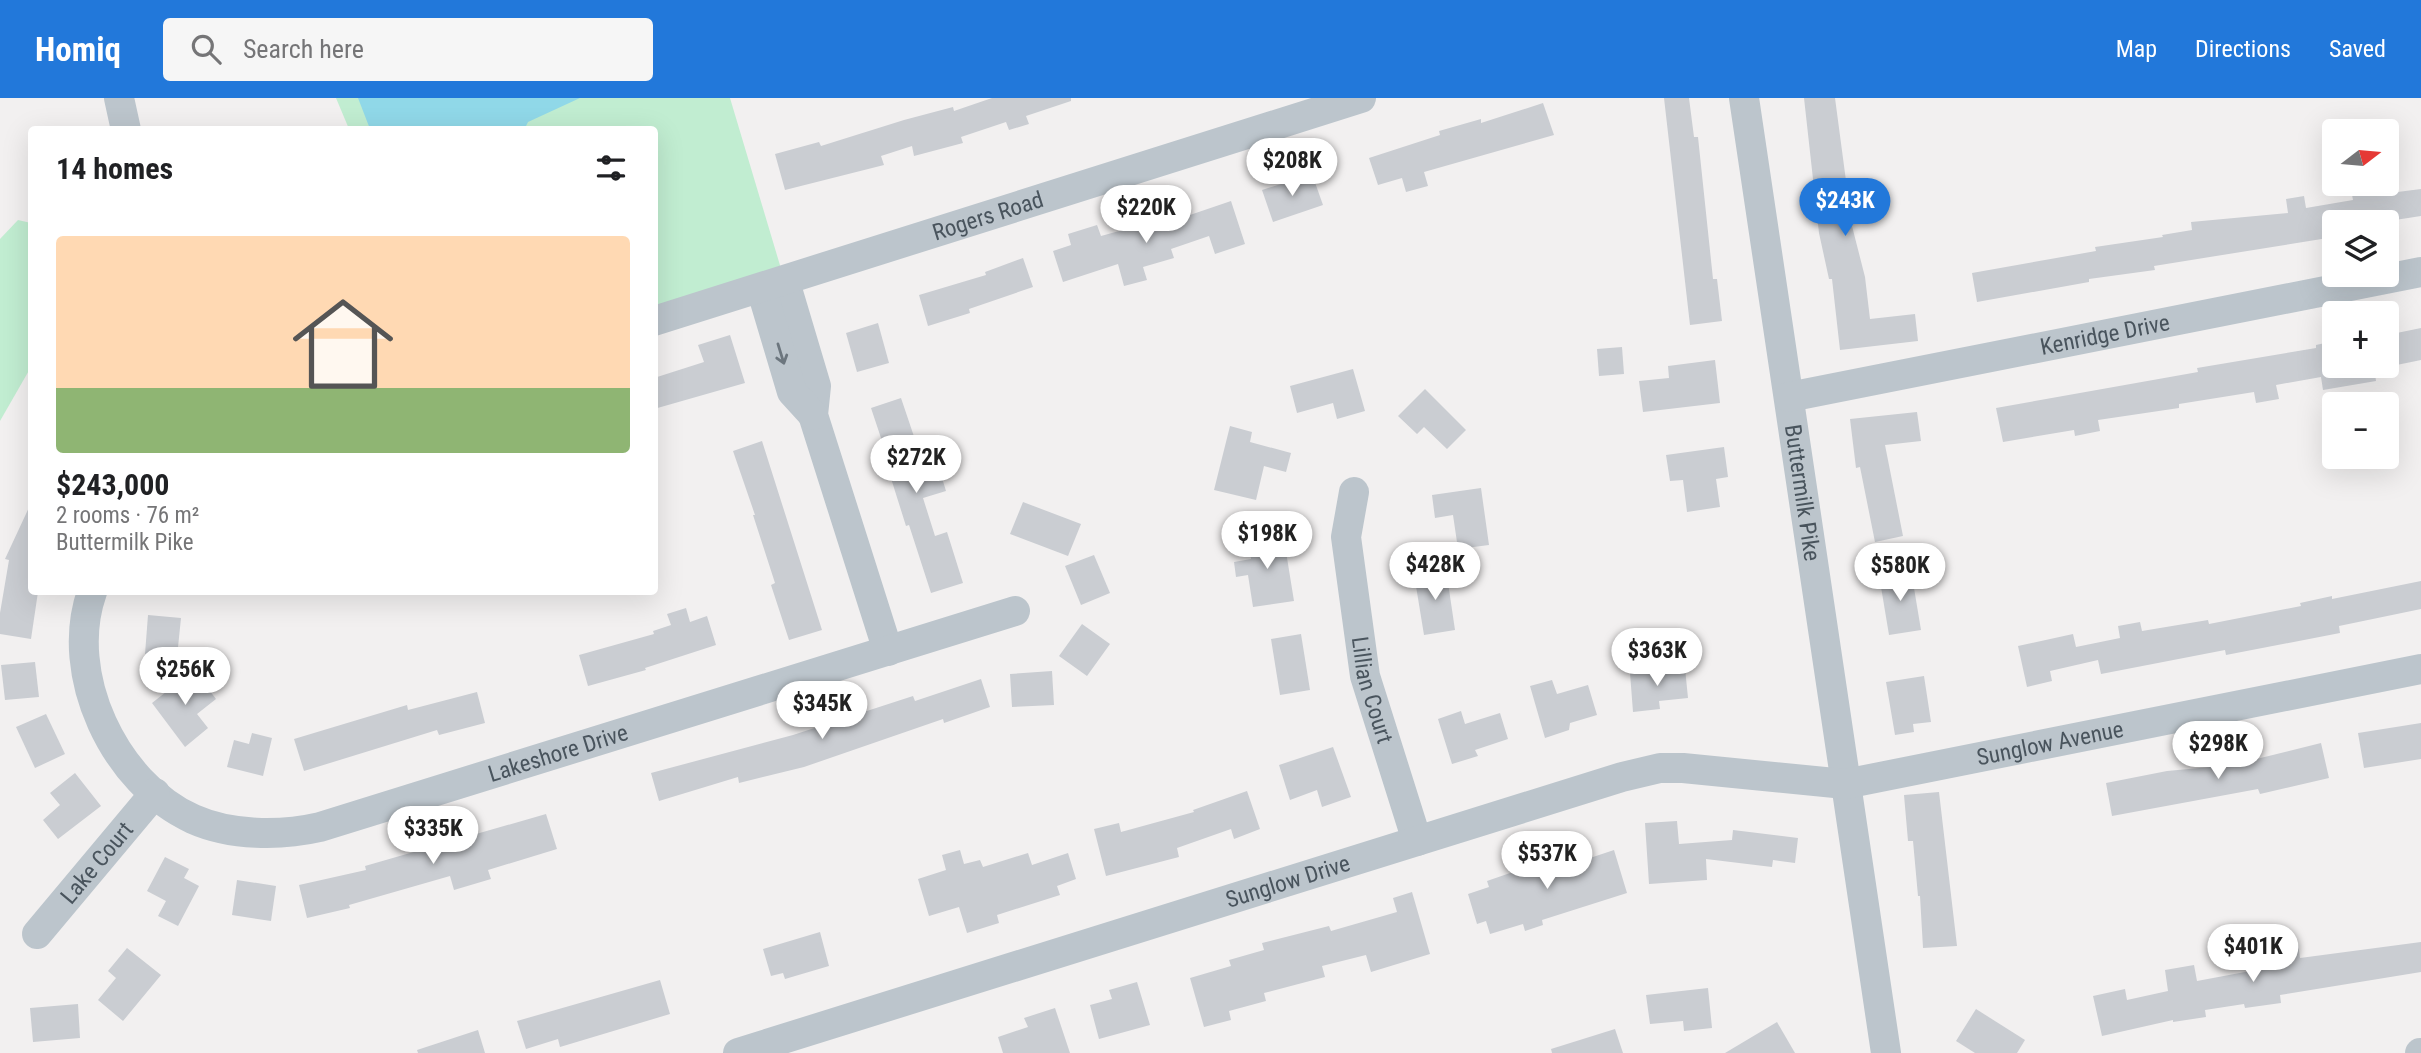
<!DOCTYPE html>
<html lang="en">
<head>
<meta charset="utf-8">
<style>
  body { margin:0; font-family:"Roboto Condensed",sans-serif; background:#f6f6f6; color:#202124; height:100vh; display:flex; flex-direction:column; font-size:26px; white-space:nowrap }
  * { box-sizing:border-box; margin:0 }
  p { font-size:23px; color:#757577 }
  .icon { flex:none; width:38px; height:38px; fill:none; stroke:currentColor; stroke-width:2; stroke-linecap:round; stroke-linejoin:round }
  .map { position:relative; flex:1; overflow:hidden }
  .panel { position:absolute; left:28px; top:28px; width:630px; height:469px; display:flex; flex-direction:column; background:#fff; border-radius:7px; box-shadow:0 7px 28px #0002 }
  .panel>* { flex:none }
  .needle { width:46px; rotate:74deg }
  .buttons { position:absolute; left:2322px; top:21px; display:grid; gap:14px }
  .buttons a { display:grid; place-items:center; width:77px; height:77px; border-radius:7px; background:#fff; box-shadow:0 7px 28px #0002; font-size:35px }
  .price { position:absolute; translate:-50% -60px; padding:0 16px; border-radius:24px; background:#fff; color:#222; font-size:23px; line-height:46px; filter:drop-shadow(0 2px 4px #0008) }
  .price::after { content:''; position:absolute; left:50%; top:42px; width:21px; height:16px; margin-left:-10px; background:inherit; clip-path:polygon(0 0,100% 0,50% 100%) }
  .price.current { background:#2278da; color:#fff }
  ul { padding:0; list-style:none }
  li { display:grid; align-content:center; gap:14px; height:371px; padding:0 28px }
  li span { display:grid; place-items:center; height:217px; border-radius:7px; color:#555 }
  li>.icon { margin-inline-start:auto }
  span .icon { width:126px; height:126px; fill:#fffc; stroke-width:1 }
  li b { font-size:30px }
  h2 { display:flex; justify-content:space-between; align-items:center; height:84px; padding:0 28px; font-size:30px }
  header { display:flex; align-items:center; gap:42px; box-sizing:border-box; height:98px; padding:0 35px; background:#2278da; color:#fff }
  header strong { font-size:33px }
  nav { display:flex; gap:38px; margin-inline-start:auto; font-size:24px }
  .search { width:490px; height:63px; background:#f6f6f6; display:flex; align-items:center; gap:18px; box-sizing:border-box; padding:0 24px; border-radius:7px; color:#757577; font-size:26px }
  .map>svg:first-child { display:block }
</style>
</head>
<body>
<header>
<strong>Homiq</strong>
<div class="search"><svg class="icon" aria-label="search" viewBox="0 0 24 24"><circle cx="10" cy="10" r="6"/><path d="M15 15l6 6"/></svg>Search here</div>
<nav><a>Map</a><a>Directions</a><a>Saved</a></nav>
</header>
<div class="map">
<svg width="2421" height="955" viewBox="0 0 2421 955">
  <rect width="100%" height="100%" fill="#f2f0f0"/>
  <g fill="#c1edd1">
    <polygon points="336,0 730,0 785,184 655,223 654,32 349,31"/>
    <polygon points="18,122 31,125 31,269 0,323 0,141"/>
  </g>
  <polygon fill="#90d8e8" points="358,0 580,0 528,24 524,32 370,31"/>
  <g fill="#cacdd2">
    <polygon points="992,0 1071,0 1071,3 1026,18 1029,26 1009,32 1006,24 961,39 963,45 914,58 912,48 881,58 884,67 785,92 775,56 819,44 821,48 904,22 953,9 954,13"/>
    <polygon points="1664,0 1689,0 1694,39 1698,39 1713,181 1717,181 1722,223 1690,227"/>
    <polygon points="1804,0 1835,0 1852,128 1865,179 1870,221 1915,216 1918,243 1840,252 1832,181 1829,181 1819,135"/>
    <polygon points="1543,5 1554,37 1424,74 1428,88 1406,94 1402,80 1378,87 1369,60 1440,37 1439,33 1481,21 1481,25"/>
    <polygon points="1312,76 1323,107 1273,124 1262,92"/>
    <polygon points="2350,86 2381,86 2382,96 2421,91 2421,118 2382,124 2334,124 2334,139 2154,168 2155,172 2089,181 2089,184 1977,204 1972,175 2096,153 2095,149 2163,139 2162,137 2192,132 2191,124 2288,115 2286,101 2304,98 2306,110 2353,102"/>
    <polygon points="1231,103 1245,146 1215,156 1209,138 1171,151 1174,160 1143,169 1147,182 1124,188 1118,166 1063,184 1053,153 1071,147 1068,136 1097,127 1101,138 1141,127 1144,136 1186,125 1184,119"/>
    <polygon points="1023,160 1033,189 969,211 970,215 928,228 919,197 986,177 985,174"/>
    <polygon points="878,225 889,265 857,274 846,235"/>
    <polygon points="2421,230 2421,262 2387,269 2387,237"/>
    <polygon points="730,237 745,285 654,311 654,280 704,264 698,247"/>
    <polygon points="2334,243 2334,268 2374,268 2376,283 2323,292 2321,279 2276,287 2279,301 2256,305 2254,294 2179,306 2179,310 2098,322 2100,333 2075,338 2074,332 2003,344 1996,310 2198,274 2197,270 2316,250 2316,247"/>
    <polygon points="1622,249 1624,276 1599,278 1597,251"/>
    <polygon points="1715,262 1720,305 1643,314 1639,283 1669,280 1668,268"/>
    <polygon points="1353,271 1365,313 1337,321 1333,305 1297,315 1290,288"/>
    <polygon points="1425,291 1466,332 1447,351 1424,329 1417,336 1398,318"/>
    <polygon points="901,300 926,374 939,370 946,393 923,400 935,438 947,434 963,485 931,495 909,427 906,428 889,374 892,373 871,310"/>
    <polygon points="1917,314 1921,343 1885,347 1903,438 1875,444 1860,369 1856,370 1850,321"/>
    <polygon points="1230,328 1252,334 1250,344 1291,355 1286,374 1264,368 1256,402 1214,392"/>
    <polygon points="762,343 822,532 789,542 771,487 775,485 753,417 755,417 733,353"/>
    <polygon points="1724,349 1728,379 1716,381 1720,409 1687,414 1683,382 1670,383 1666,357"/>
    <polygon points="1481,390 1489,447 1458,451 1453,417 1435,420 1432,397"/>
    <polygon points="32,403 32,494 38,494 31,541 0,536 0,515 9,462 5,461"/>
    <polygon points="1023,404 1081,426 1068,458 1010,436"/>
    <polygon points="1283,435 1294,503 1253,509 1248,477 1236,479 1234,464 1251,461 1248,440"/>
    <polygon points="1094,457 1110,495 1081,507 1065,468"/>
    <polygon points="1446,471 1455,532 1424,537 1414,476"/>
    <polygon points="1911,472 1921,532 1889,537 1879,477"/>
    <polygon points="2421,483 2421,511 2339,528 2340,535 2226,557 2225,552 2101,576 2098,562 2050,573 2052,583 2027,589 2018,548 2073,536 2076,549 2120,540 2118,528 2140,524 2142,533 2208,522 2209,526 2301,508 2300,505 2332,498 2332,501"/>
    <polygon points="686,510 690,524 707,518 716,547 645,570 646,572 588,588 579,557 654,536 653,533 671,527 667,516"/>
    <polygon points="148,517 181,520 177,559 145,556"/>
    <polygon points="1082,526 1110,546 1087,578 1059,558"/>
    <polygon points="1301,536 1310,592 1280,597 1271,541"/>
    <polygon points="35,564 39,599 5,602 1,567"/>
    <polygon points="1685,570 1688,600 1659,603 1660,611 1633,614 1630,575"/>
    <polygon points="194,572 216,601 197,616 208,630 185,649 152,605"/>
    <polygon points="1052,573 1054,607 1012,609 1010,576"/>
    <polygon points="1924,578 1931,624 1913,626 1914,634 1895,637 1886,584"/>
    <polygon points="981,581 990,609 944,625 943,621 804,669 739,685 738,679 659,703 651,675 793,637 913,598 915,603"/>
    <polygon points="1552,582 1557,596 1588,587 1597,617 1570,625 1569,632 1545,640 1530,588"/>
    <polygon points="477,594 485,625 439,637 437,632 304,673 294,641 407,607 408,612"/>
    <polygon points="1461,613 1465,626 1500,615 1508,641 1475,652 1478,658 1452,666 1438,621"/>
    <polygon points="46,616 65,656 35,670 16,629"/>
    <polygon points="2421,625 2421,661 2364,670 2358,635"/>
    <polygon points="252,635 272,640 263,678 227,669 234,642 249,646"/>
    <polygon points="2321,645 2329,680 2260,696 2258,691 2112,718 2106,685 2167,673 2232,667"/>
    <polygon points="1333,649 1351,699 1322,709 1317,692 1290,702 1279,667"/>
    <polygon points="75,675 101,708 58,741 43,722 60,707 50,695"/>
    <polygon points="1247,693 1260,731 1234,741 1231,731 1177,750 1179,759 1106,778 1094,731 1119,725 1121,734 1194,714 1193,712"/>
    <polygon points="1939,694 1957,848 1923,850 1920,798 1918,798 1913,743 1908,743 1904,697"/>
    <polygon points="546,716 557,751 488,772 491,781 454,792 450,778 349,807 350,810 307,820 299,787 366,772 365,768"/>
    <polygon points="1677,723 1679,746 1732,742 1733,732 1798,740 1795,765 1773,762 1772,769 1706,761 1707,782 1649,786 1645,725"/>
    <polygon points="1580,751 1587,761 1614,752 1627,795 1542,822 1543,827 1525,833 1523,826 1490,836 1486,823 1477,826 1468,796 1489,789 1487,783"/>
    <polygon points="960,752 964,766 980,762 983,769 1028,755 1032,767 1068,755 1076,781 1057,788 1060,797 997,817 999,825 967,835 959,809 929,818 918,781 946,772 942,757"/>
    <polygon points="165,759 189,771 184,780 199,788 178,828 158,818 166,803 147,793"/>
    <polygon points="237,782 276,788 271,823 232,817"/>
    <polygon points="1412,794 1430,856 1371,874 1366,857 1322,868 1325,879 1264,895 1266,903 1229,913 1231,922 1204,929 1190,880 1231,868 1229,862 1264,852 1262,845 1329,828 1331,833 1397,814 1393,800"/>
    <polygon points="820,834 829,868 785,881 783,875 771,878 763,851"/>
    <polygon points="2421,844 2421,874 2280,897 2281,905 2245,910 2244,906 2205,912 2206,919 2173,924 2173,922 2102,938 2093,898 2125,891 2127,902 2168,893 2165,872 2194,867 2197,883 2261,871 2258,851 2298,845 2300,860"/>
    <polygon points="127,850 161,877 123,923 98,902 116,880 108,873"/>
    <polygon points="660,882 670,916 560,949 558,941 526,951 517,923"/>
    <polygon points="1137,884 1150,927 1099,941 1090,907 1112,901 1109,892"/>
    <polygon points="1708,890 1712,930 1684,933 1683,923 1650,926 1646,897"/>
    <polygon points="78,906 80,940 33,944 30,910"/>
    <polygon points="1055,910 1070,955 1003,955 998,939 1028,929 1024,920"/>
    <polygon points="1976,911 2025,942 2017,955 1975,955 1956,943"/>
    <polygon points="1777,924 1795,955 1725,955"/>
    <polygon points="1615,931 1623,955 1552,955 1551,951"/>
    <polygon points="478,932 485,955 418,955 417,952"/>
  </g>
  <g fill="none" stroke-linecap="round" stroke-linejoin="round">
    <g stroke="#bcc5cc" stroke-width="30">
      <polyline points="119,0 126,32"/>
      <path id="s1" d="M 1744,0 L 1886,955"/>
      <polyline points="785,184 816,288 813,317 888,553"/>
      <polyline points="761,190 792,294 813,317"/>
      <path id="s2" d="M 654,223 L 1361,0"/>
      <path id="s3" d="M 1789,299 L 2421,174"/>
      <path id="s4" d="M 1354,394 L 1346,439 L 1365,578 L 1417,743"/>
      <path id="s5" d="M 92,494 C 63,576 114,685 193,721 C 231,738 281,738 320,729 L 1015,513"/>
      <path id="s6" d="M 37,836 L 155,695"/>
      <path id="s7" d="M 738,955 L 1622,679 L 1660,670 L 1683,670 L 1845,686 L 2421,571"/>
      <polyline points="2420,955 2421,955"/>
    </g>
  </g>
  <defs><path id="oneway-shaft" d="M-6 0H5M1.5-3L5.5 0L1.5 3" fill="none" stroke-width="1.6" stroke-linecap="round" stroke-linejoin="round" transform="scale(1.75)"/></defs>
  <use stroke="#6c767e" href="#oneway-shaft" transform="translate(781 256) rotate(73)"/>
  <g text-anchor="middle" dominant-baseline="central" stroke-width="6" stroke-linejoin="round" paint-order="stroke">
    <g font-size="23" fill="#49545d" stroke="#fff">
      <text stroke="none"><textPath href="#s2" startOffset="350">Rogers Road</textPath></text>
      <text stroke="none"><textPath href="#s3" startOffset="322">Kenridge Drive</textPath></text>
      <text stroke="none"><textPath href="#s1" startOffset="399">Buttermilk Pike</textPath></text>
      <text stroke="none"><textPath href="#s4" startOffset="201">Lillian Court</textPath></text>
      <text stroke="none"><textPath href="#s7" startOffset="1360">Sunglow Avenue</textPath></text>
      <text stroke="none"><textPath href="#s5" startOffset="648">Lakeshore Drive</textPath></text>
      <text stroke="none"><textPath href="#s6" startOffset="93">Lake Court</textPath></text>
      <text stroke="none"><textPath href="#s7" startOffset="576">Sunglow Drive</textPath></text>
    </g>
  </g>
</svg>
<div class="buttons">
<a><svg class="needle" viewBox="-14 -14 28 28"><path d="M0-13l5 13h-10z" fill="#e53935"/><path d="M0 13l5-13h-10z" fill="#757577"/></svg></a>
<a><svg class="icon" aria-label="layers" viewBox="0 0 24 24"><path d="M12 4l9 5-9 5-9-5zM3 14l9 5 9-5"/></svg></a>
<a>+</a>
<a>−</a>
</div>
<b class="price" style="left:1292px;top:100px">$208K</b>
<b class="price current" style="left:1845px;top:140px">$243K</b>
<b class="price" style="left:1146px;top:147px">$220K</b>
<b class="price" style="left:916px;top:397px">$272K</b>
<b class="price" style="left:1267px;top:473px">$198K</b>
<b class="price" style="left:1435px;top:504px">$428K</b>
<b class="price" style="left:1900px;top:505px">$580K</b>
<b class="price" style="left:1657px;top:590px">$363K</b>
<b class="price" style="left:185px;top:609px">$256K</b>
<b class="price" style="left:822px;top:643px">$345K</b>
<b class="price" style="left:2218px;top:683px">$298K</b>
<b class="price" style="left:433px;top:768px">$335K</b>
<b class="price" style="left:1547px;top:793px">$537K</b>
<b class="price" style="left:2253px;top:886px">$401K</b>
<section class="panel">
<h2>14 homes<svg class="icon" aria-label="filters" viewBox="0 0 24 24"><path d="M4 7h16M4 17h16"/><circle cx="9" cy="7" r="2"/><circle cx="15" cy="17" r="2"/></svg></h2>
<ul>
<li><span style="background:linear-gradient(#ffd9b3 70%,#8fb573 0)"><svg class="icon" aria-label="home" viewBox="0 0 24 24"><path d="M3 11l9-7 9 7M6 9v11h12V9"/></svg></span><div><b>$243,000</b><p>2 rooms · 76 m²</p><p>Buttermilk Pike</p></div></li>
</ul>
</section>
</div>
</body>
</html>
